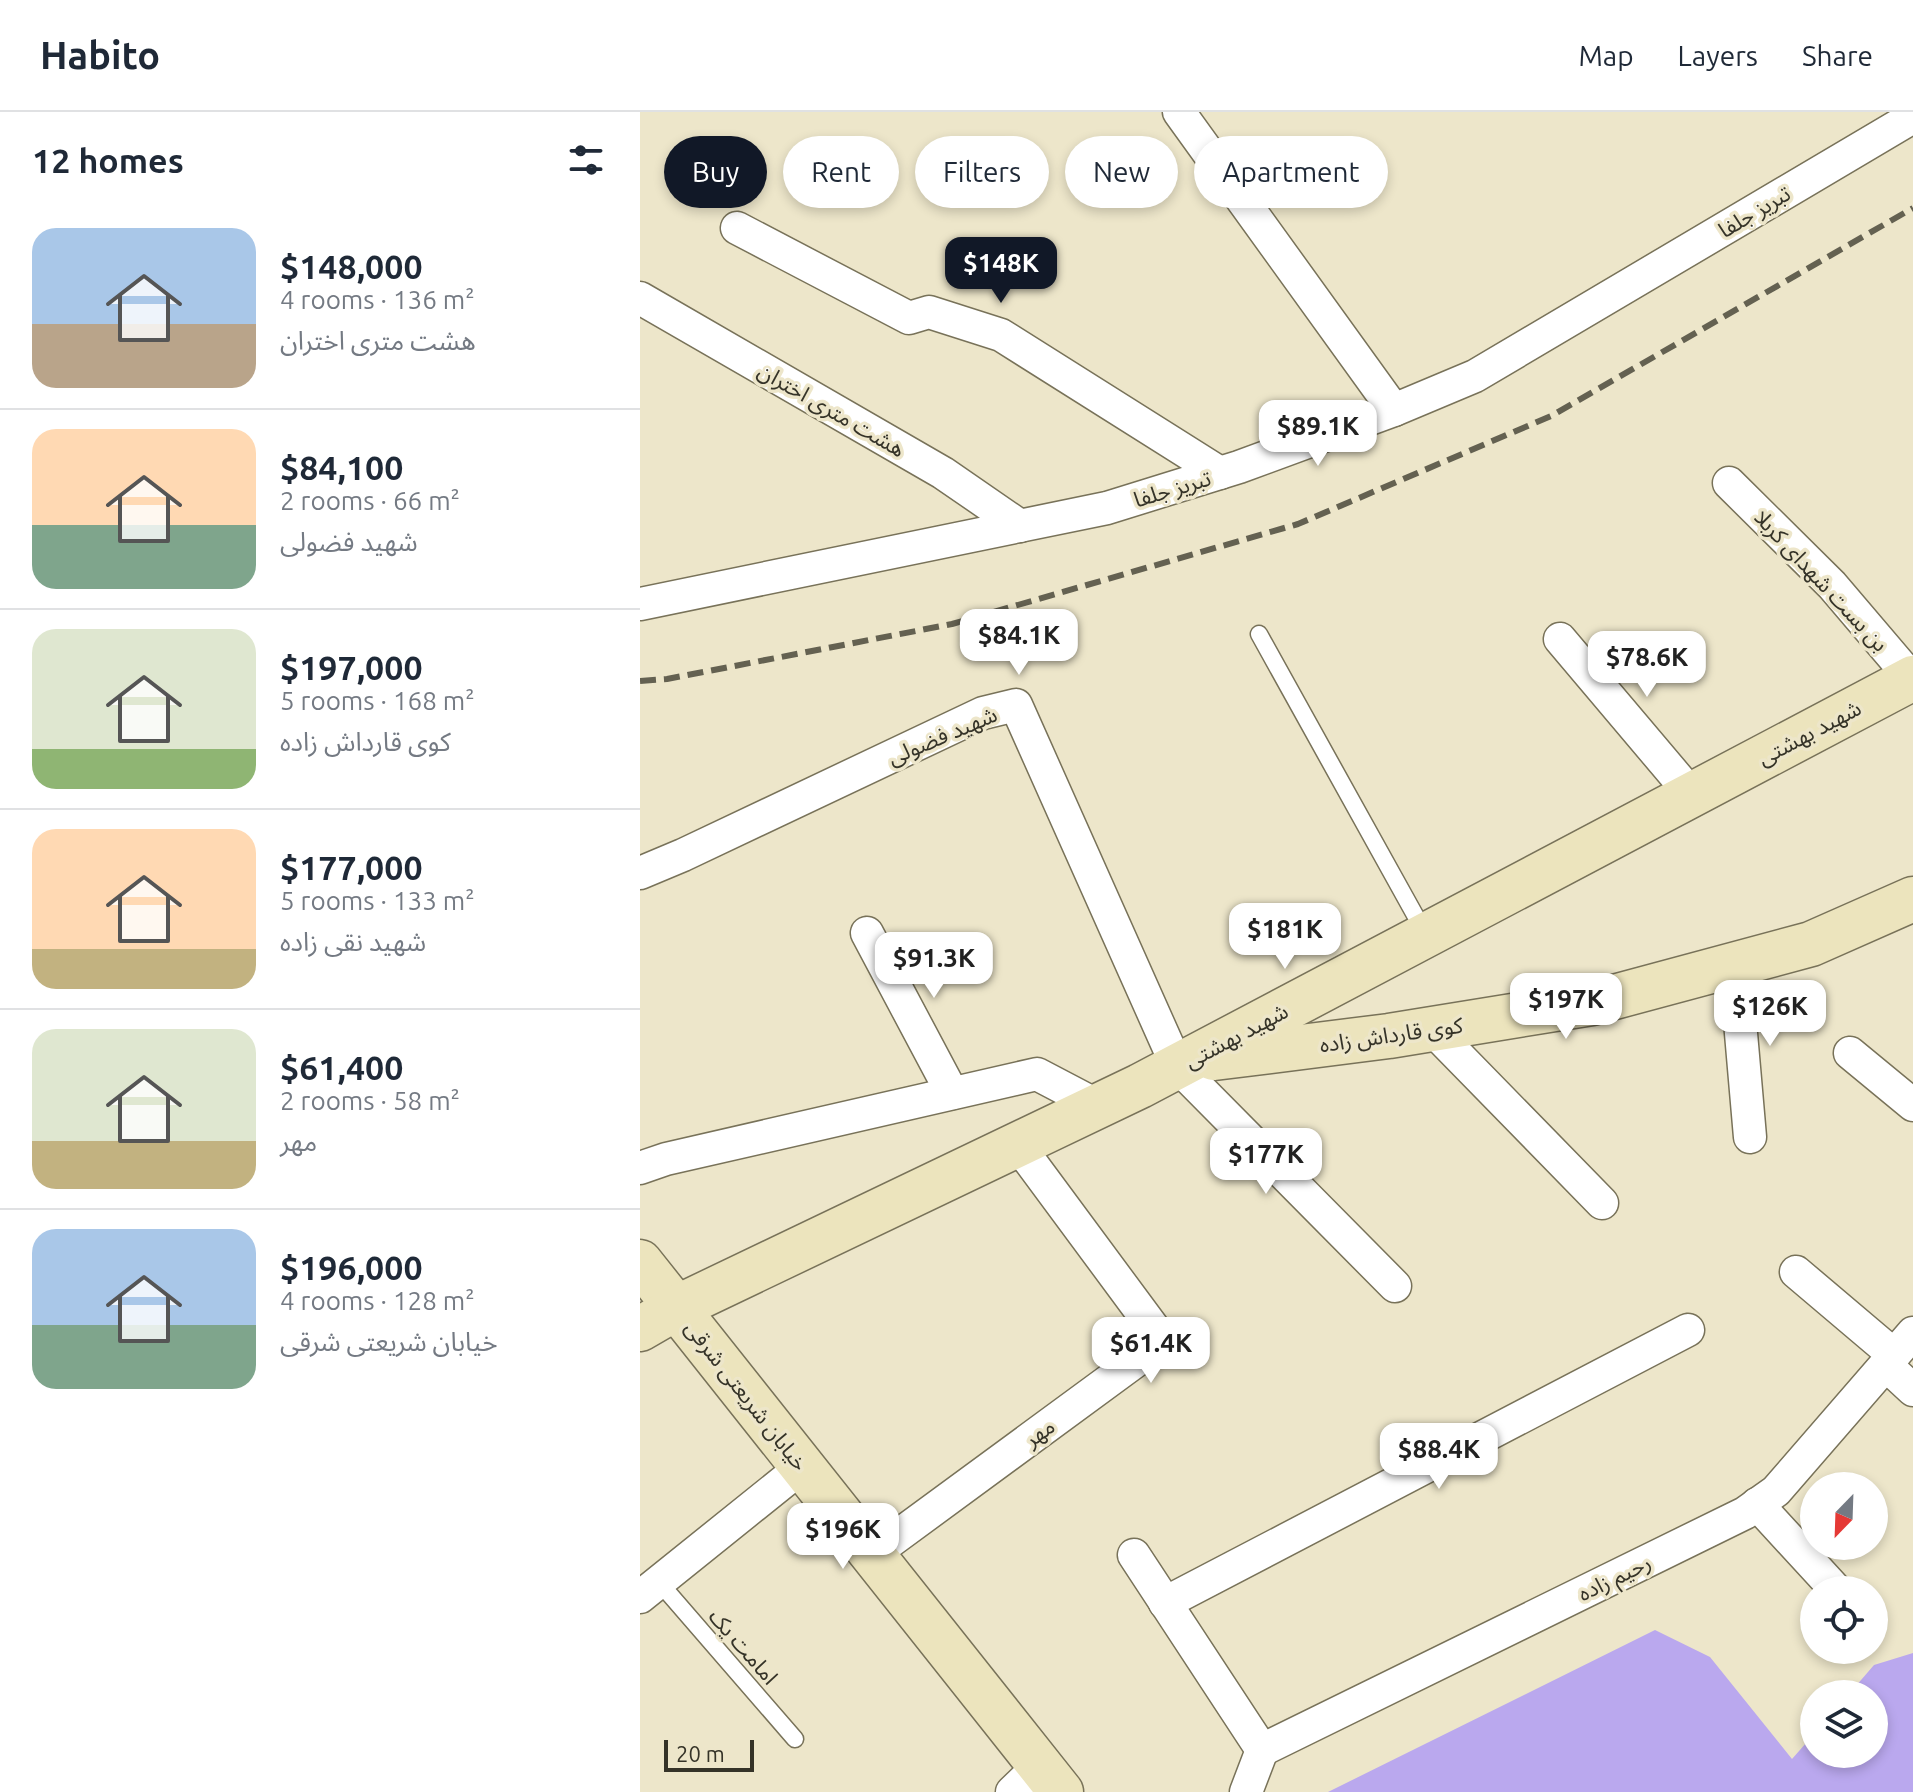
<!DOCTYPE html>
<html lang="en">
<head>
<meta charset="utf-8">
<style>
  body { margin:0; font-family:Ubuntu,"Noto Sans Arabic",sans-serif; background:#f6f6f7; color:#1f2937; height:100vh; display:flex; flex-direction:column; font-size:30px; white-space:nowrap }
  * { box-sizing:border-box; margin:0 }
  p { font-size:26px; color:#747a83 }
  .icon { flex:none; width:44px; height:44px; fill:none; stroke:currentColor; stroke-width:2; stroke-linecap:round; stroke-linejoin:round }
  .map { position:relative; flex:1; overflow:hidden }
  .side { display:flex; flex-direction:column; background:#fff; width:640px }
  .side>* { flex:none }
  .guide { position:absolute; left:24px; top:24px; width:760px; height:72px; display:flex; gap:16px }
  .needle { width:52px; rotate:203deg }
  .buttons { position:absolute; left:1160px; top:1360px; display:grid; gap:16px }
  .buttons a { display:grid; place-items:center; width:88px; height:88px; border-radius:50%; background:#fff; box-shadow:0 4px 12px #0003; font-size:40px }
  .scale { position:absolute; left:24px; bottom:20px; width:90px; box-sizing:border-box; padding-left:8px; border:4px solid #353328; border-top:0; font-size:22px; line-height:28px; white-space:nowrap; color:#353328; -webkit-text-stroke:6px #ede6ca; paint-order:stroke }
  .price { position:absolute; translate:-50% -68px; padding:0 18px; border-radius:16px; background:#fff; color:#222; font-size:26px; line-height:52px; filter:drop-shadow(0 2px 4px #0008) }
  .price::after { content:''; position:absolute; left:50%; top:48px; width:24px; height:18px; margin-left:-12px; background:inherit; clip-path:polygon(0 0,100% 0,50% 100%) }
  .price.on { background:#111827; color:#fff }
  ul { padding:0; list-style:none }
  li { display:flex; align-items:center; gap:24px; height:200px; padding:0 32px }
  li+li { border-top:2px solid #e0e1e3 }
  li span { display:grid; place-items:center; flex:none; width:224px; height:160px; border-radius:24px; color:#555 }
  li>.icon { margin-inline-start:auto }
  span .icon { width:96px; height:96px; fill:#fffc; stroke-width:1 }
  li b { font-size:34px }
  h2 { display:flex; justify-content:space-between; align-items:center; height:96px; padding:0 32px; font-size:34px }
  .tag { padding:0 28px; border-radius:36px; background:#fff; box-shadow:0 4px 12px #0003; font-size:28px; line-height:72px }
  .tag.on { background:#111827; color:#fff }
  header { display:flex; align-items:center; gap:48px; box-sizing:border-box; height:112px; padding:0 40px; background:#fff; border-bottom:2px solid #e0e1e3 }
  header strong { font-size:38px }
  nav { display:flex; gap:44px; margin-inline-start:auto; font-size:28px }
  main { display:flex; flex:1; min-height:0 }
  .map>svg:first-child { display:block }
</style>
</head>
<body>
<header>
<strong>Habito</strong>
<nav><a>Map</a><a>Layers</a><a>Share</a></nav>
</header>
<main>
<section class="side">
<h2>12 homes<svg class="icon" aria-label="filters" viewBox="0 0 24 24"><path d="M4 7h16M4 17h16"/><circle cx="9" cy="7" r="2"/><circle cx="15" cy="17" r="2"/></svg></h2>
<ul>
<li><span style="background:linear-gradient(#a9c7e8 60%,#b9a48a 0)"><svg class="icon" aria-label="home" viewBox="0 0 24 24"><path d="M3 11l9-7 9 7M6 9v11h12V9"/></svg></span><div><b>$148,000</b><p>4 rooms · 136 m²</p><p>هشت متری اختران</p></div></li>
<li><span style="background:linear-gradient(#ffd9b3 60%,#7fa58c 0)"><svg class="icon" aria-label="home" viewBox="0 0 24 24"><path d="M3 11l9-7 9 7M6 9v11h12V9"/></svg></span><div><b>$84,100</b><p>2 rooms · 66 m²</p><p>شهید فضولی</p></div></li>
<li><span style="background:linear-gradient(#dfe7d0 75%,#8fb573 0)"><svg class="icon" aria-label="home" viewBox="0 0 24 24"><path d="M3 11l9-7 9 7M6 9v11h12V9"/></svg></span><div><b>$197,000</b><p>5 rooms · 168 m²</p><p>کوی قارداش زاده</p></div></li>
<li><span style="background:linear-gradient(#ffd9b3 75%,#c2b280 0)"><svg class="icon" aria-label="home" viewBox="0 0 24 24"><path d="M3 11l9-7 9 7M6 9v11h12V9"/></svg></span><div><b>$177,000</b><p>5 rooms · 133 m²</p><p>شهید نقی زاده</p></div></li>
<li><span style="background:linear-gradient(#dfe7d0 70%,#c2b280 0)"><svg class="icon" aria-label="home" viewBox="0 0 24 24"><path d="M3 11l9-7 9 7M6 9v11h12V9"/></svg></span><div><b>$61,400</b><p>2 rooms · 58 m²</p><p>مهر</p></div></li>
<li><span style="background:linear-gradient(#a9c7e8 60%,#7fa58c 0)"><svg class="icon" aria-label="home" viewBox="0 0 24 24"><path d="M3 11l9-7 9 7M6 9v11h12V9"/></svg></span><div><b>$196,000</b><p>4 rooms · 128 m²</p><p>خیابان شریعتی شرقی</p></div></li>
</ul>
</section>
<div class="map">
<svg width="1273" height="1680" viewBox="0 0 1273 1680">
  <rect width="100%" height="100%" fill="#ede6ca"/>
  <polygon fill="#baa8ee" points="1015,1518 1070,1545 1152,1647 1174,1622 1174,1642 1234,1642 1234,1582 1209,1582 1234,1553 1273,1541 1273,1680 688,1680"/>
  <g fill="none" stroke-linecap="round" stroke-linejoin="round">
    <defs>
      <g id="lane">
        <polyline points="619,522 785,821"/>
        <polyline points="19,1470 155,1627"/>
      </g>
      <g id="street">
        <polyline points="539,0 754,298"/>
        <polyline points="97,116 269,206 289,200 361,223 580,361"/>
        <polyline points="0,186 303,361 380,414"/>
        <polyline points="1089,371 1192,473 1272,567"/>
        <polyline points="0,492 467,396 599,355 754,298 835,264 1273,5"/>
        <polyline points="920,527 1051,682"/>
        <polyline points="0,761 43,743 343,601 376,593 537,954 755,1174"/>
        <polyline points="227,821 312,981"/>
        <polyline points="1095,852 1110,1025"/>
        <polyline points="792,917 962,1091"/>
        <polyline points="1210,941 1273,993"/>
        <polyline points="0,1056 26,1047 397,962 458,994"/>
        <polyline points="1156,1160 1254,1243"/>
        <polyline points="1246,1253 1273,1278"/>
        <polyline points="1117,1392 1196,1478"/>
        <polyline points="233,1442 523,1229 378,1033"/>
        <polyline points="494,1443 622,1638 606,1680"/>
        <polyline points="0,1485 163,1354"/>
        <polyline points="525,1491 1048,1218"/>
        <polyline points="622,1638 1105,1401 1136,1379 1273,1221"/>
        <polyline points="372,1680 400,1653"/>
      </g>
      <g id="secondary">
        <polyline points="574,946 749,924 952,891 1171,832 1273,787"/>
        <polyline points="0,1150 421,1680"/>
        <polyline points="0,1217 38,1195 500,974 1273,566"/>
      </g>
    </defs>
    <use href="#lane" stroke="#787259" stroke-width="19"/>
    <use href="#street" stroke="#787259" stroke-width="35"/>
    <use href="#secondary" stroke="#787259" stroke-width="47"/>
    <use href="#lane" stroke="#fff" stroke-width="16"/>
    <use href="#street" stroke="#fff" stroke-width="32"/>
    <use href="#secondary" stroke="#ece4bd" stroke-width="44"/>
    <polyline stroke="#646151" stroke-width="6" stroke-dasharray="16 8" stroke-linecap="butt" points="0,569 27,567 312,512 658,412 911,304 1273,96"/>
  </g>
  <g text-anchor="middle" dominant-baseline="central" stroke-width="7" stroke-linejoin="round" paint-order="stroke">
    <g font-size="22" fill="#353328" stroke="#ede6ca">
      <text transform="translate(1114 99) rotate(-31)">تبریز جلفا</text>
      <text transform="translate(192 297) rotate(30)">هشت متری اختران</text>
      <text transform="translate(532 376) rotate(-17)">تبریز جلفا</text>
      <text transform="translate(1182 468) rotate(47)">بن بست شهدای کربلا</text>
      <text transform="translate(1169 620) rotate(-28)">شهید بهشتی</text>
      <text transform="translate(302 623) rotate(-23)">شهید فضولی</text>
      <text transform="translate(751 922) rotate(-8)">کوی قارداش زاده</text>
      <text transform="translate(596 923) rotate(-28)">شهید بهشتی</text>
      <text transform="translate(107 1283) rotate(52)">خیابان شریعتی شرقی</text>
      <text transform="translate(399 1320) rotate(-36)">مهر</text>
      <text transform="translate(974 1465) rotate(-26)">رحیم زاده</text>
      <text transform="translate(104 1534) rotate(49)">امامت یک</text>
    </g>
  </g>
</svg>
<div class="buttons">
<a><svg class="needle" viewBox="-14 -14 28 28"><path d="M0-13l5 13h-10z" fill="#e53935"/><path d="M0 13l5-13h-10z" fill="#747a83"/></svg></a>
<a><svg class="icon" aria-label="locate" viewBox="0 0 24 24"><circle cx="12" cy="12" r="6"/><path d="M12 2v4M12 18v4M2 12h4M18 12h4"/></svg></a>
<a><svg class="icon" aria-label="layers" viewBox="0 0 24 24"><path d="M12 4l9 5-9 5-9-5zM3 14l9 5 9-5"/></svg></a>
</div>
<div class="scale">20 m</div>
<b class="price on" style="left:361px;top:193px">$148K</b>
<b class="price" style="left:678px;top:356px">$89.1K</b>
<b class="price" style="left:379px;top:565px">$84.1K</b>
<b class="price" style="left:1007px;top:587px">$78.6K</b>
<b class="price" style="left:645px;top:859px">$181K</b>
<b class="price" style="left:294px;top:888px">$91.3K</b>
<b class="price" style="left:926px;top:929px">$197K</b>
<b class="price" style="left:1130px;top:936px">$126K</b>
<b class="price" style="left:626px;top:1084px">$177K</b>
<b class="price" style="left:511px;top:1273px">$61.4K</b>
<b class="price" style="left:799px;top:1379px">$88.4K</b>
<b class="price" style="left:203px;top:1459px">$196K</b>
<div class="guide">
<a class="tag on">Buy</a>
<a class="tag">Rent</a>
<a class="tag">Filters</a>
<a class="tag">New</a>
<a class="tag">Apartment</a>
</div>
</div>
</main>
</body>
</html>
